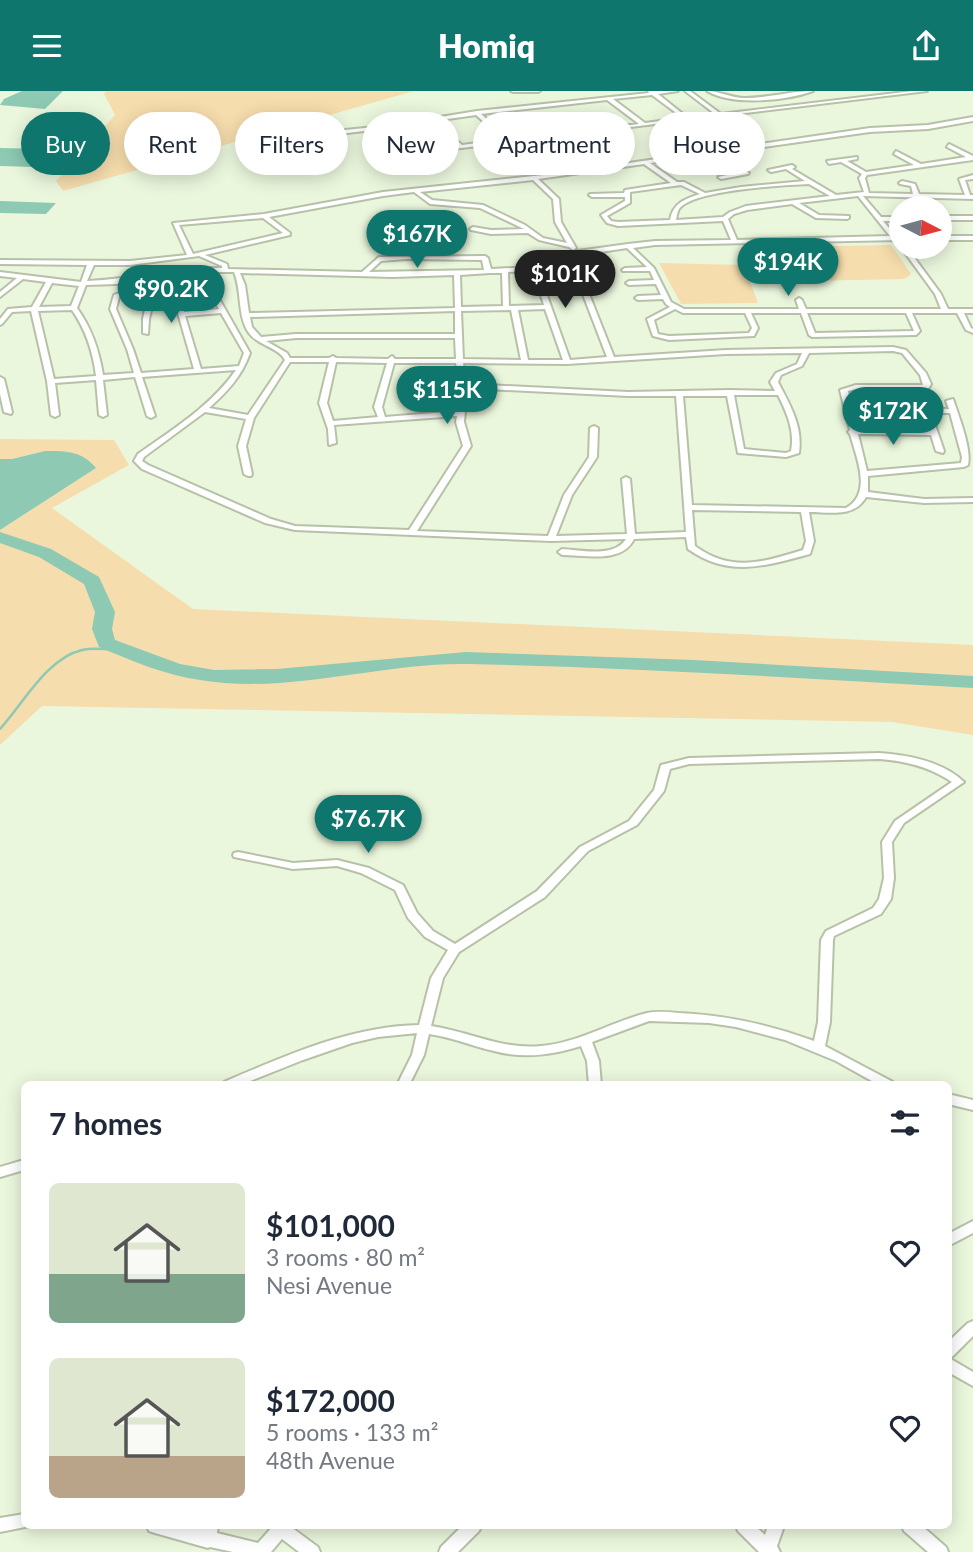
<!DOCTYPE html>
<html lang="en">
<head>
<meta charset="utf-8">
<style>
  body { margin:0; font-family:Lato,sans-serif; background:#f6f6f7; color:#1f2937; height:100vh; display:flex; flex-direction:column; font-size:26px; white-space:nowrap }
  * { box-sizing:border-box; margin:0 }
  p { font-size:23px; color:#747a83 }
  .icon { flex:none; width:38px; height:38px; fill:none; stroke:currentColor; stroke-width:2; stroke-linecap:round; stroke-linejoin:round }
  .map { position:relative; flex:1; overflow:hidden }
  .details { position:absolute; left:21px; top:990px; width:931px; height:448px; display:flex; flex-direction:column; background:#fff; border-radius:10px; box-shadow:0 4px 18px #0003 }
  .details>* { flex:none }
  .guide { position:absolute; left:21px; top:21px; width:931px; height:63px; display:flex; gap:14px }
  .needle { width:46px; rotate:96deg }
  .fabs { position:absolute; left:889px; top:105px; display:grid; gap:14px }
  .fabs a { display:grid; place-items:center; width:63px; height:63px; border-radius:50%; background:#fff; box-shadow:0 4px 18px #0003; font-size:35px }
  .price { position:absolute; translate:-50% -60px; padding:0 16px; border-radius:24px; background:#0f766e; color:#fff; font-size:23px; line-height:46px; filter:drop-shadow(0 2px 4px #0008) }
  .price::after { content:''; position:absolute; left:50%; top:42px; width:21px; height:16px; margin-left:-10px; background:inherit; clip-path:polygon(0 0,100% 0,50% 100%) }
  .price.current { background:#222; color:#fff }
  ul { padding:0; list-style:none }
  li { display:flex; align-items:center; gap:21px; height:175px; padding:0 28px }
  li span { display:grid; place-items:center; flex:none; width:196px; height:140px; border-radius:10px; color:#555 }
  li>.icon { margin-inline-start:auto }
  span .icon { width:84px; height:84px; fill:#fffc; stroke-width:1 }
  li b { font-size:30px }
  h2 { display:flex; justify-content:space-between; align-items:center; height:84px; padding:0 28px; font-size:30px }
  .pill { padding:0 24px; border-radius:32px; background:#fff; box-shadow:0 4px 18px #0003; font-size:24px; line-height:63px }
  .pill.current { background:#0f766e; color:#fff }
  header { display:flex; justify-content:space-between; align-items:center; height:91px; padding:0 28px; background:#0f766e; color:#fff; font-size:32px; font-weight:800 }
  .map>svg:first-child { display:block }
</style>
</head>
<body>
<header><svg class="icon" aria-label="menu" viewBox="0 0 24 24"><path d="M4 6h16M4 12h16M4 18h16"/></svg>Homiq<svg class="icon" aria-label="share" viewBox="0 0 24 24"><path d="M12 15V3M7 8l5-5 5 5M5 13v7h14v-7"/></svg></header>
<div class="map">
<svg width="973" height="1461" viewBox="0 0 973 1461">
  <rect width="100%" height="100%" fill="#ebf7dd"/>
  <g fill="#f6ddad">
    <polygon points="106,0 414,0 63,100 56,90 115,24 104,3"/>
    <polygon points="891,154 911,183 905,188 803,190 789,187 771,160 778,156"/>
    <polygon points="659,172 744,174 758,212 681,213"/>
    <polygon points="0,348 114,349 129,374 52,417 193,518 973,554 973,644 892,631 42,615 0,654 0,439 96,377 45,360 12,368 0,368"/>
  </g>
  <g fill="#8dc9b3">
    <polygon points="22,0 63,0 45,18 0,14 4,8"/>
    <polygon points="35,36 80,38 67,52 21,51"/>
    <polygon points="0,57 49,58 32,76 0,75"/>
    <polygon points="0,110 56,112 46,123 0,122"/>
    <path d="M 45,360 C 67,360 82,360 96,377 L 0,439 L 0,368 L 12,368 Z"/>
  </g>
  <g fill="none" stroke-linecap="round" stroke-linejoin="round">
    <path stroke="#8dc9b3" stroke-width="2.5" d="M 0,638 C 23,613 47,567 82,559 C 96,556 112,559 126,560"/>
    <path fill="#8dc9b3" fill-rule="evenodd" d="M 0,441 L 51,458 L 99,486 L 115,521 L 112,538 L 115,549 L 180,573 L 214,579 L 277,578 L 466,561 L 694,569 L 973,585 L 973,597 C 805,587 637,577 469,573 C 380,571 289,604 200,589 C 165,584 132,570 99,556 L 92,538 L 95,521 L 84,493 L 39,466 L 0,452 Z"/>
    <defs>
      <g id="street">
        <polygon points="511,0 540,0 538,1 513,1"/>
        <path d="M 648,0 L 678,0 L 658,3 L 688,27 L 715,23 L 685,0 L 690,0 L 721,23 L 913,0 L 927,0 L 507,51 L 509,55 L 560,82 L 870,37 L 928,34 L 973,26 L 973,30 L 928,38 L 870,41 L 650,72 L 677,91 L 684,91 L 705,102 L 741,96 L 805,90 L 786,78 L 771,81 L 768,79 L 792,74 L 795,76 L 792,78 L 836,104 L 864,101 L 859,87 L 862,83 L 841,71 L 829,73 L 827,70 L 857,66 L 857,68 L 847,70 L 866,81 L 914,74 L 894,63 L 896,60 L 921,73 L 966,66 L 947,56 L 949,53 L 973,65 L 973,69 L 867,84 L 865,87 L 869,102 L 913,103 L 911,95 L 900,93 L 899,92 L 902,90 L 915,93 L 919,103 L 965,104 L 959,88 L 973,84 L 973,88 L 965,89 L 970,104 L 973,104 L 973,108 L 863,105 L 881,126 L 901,126 L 901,130 L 883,130 L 896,145 L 901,145 L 901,149 L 655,154 L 633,157 L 654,177 L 671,211 L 684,218 L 799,218 L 796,209 L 799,207 L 802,209 L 806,218 L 941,218 L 935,203 L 903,159 L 908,158 L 941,203 L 948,218 L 973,218 L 973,222 L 964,222 L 971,237 L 973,238 L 973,242 L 966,239 L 957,222 L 912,222 L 920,240 L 916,244 L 812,246 L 809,244 L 801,222 L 751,222 L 758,237 L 754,245 L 669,249 L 653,245 L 647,228 L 670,216 L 666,213 L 663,208 L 638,209 L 635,207 L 638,205 L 661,204 L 656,193 L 629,194 L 626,192 L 629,190 L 654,189 L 650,180 L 623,180 L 622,179 L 625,177 L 647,176 L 627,157 L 574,165 L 614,266 L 726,259 L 893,256 L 906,259 L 926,282 L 931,293 L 928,298 L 856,298 L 848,300 L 851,315 L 949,318 L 946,310 L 953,308 C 958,323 972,358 968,374 L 964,376 L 868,385 L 868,401 L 924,408 L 973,407 L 973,411 L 924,412 L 866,406 C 854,427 831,421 809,421 L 814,450 L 810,463 C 765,475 729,487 688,458 L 686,446 L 634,448 C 622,473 585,464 562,464 L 558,461 L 562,458 C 581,459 614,467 626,448 L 551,450 L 295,439 L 265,432 L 142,378 L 134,370 L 138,363 C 173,338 211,315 236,279 L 142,286 L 155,325 L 151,327 L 147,325 L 135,286 L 103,289 L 107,324 L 103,326 L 99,324 L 96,289 L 55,292 L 59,324 L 55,326 L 51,324 L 47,290 L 31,220 L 12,221 L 2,233 L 0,234 L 0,228 L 8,218 L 32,216 L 46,191 L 23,188 L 0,206 L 0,201 L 17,187 L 0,185 L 0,181 L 81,191 L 87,174 L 0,173 L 0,169 L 130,170 L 187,164 L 173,132 L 264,123 L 383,101 L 553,83 L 505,57 L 502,52 L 388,66 L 375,65 L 368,58 L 371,56 L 378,62 L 388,62 L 457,54 L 428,31 L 409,34 L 426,50 L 441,50 L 443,53 L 423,52 L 403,35 L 386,38 L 401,55 L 398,57 L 380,38 L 315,46 L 255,59 L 253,56 L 315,42 L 385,35 L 477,20 L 649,2 ZM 652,4 L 683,27 L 645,32 L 613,8 ZM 607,9 L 639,33 L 549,43 L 527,26 L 525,29 L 543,44 L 505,49 L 497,37 L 481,23 ZM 476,24 L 493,39 L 500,49 L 462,54 L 434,30 ZM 644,73 L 671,92 L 625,99 L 624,102 L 590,103 L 589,104 L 592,106 L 625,106 L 625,110 L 601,124 L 607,132 L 618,135 L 723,130 L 731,149 L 655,150 L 628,153 L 570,161 L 534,176 L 491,178 L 488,167 L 485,165 L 379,166 L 362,181 L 228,178 L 227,173 L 205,164 L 290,144 L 290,142 L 269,126 L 383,105 L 414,101 L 430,113 L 480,117 L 524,138 L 491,139 L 473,136 L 470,138 L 471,139 L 491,143 L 528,142 L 539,149 L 569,156 L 573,159 L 576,157 L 561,131 L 559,108 L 538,88 ZM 533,89 L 553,108 L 555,131 L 567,152 L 543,147 L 525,134 L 483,114 L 432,109 L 420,101 ZM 809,93 L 830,105 L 746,115 L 730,121 L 723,126 L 676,129 C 677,125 677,121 679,118 C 692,99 785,94 809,93 ZM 681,94 L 700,103 C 685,108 673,112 670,129 L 618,131 L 611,130 L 607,125 L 630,112 L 630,101 ZM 858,105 L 890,145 L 737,149 L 728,128 L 734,123 L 747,119 L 792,113 L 816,127 L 847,128 L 849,127 L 849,125 L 819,124 L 799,112 ZM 263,127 L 283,142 L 193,163 L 179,134 ZM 199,165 L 222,175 L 222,177 C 176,176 132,188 87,190 L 94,174 L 130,174 ZM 569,167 L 607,266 L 570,269 L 538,179 ZM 406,168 L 482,169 L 484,179 L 369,181 L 381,170 ZM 533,180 L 544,214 L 509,215 L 508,181 ZM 204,181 L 234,181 C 242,200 237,225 249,242 C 258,255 278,256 285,269 L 248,324 L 209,317 C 227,301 242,285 250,262 ZM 198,182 L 219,218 L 184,221 L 173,184 ZM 240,182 L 393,186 L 454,184 L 455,217 L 249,222 L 245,194 ZM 490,182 L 502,182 L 503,215 L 461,216 L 460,184 ZM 167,184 L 194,278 L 141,282 L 133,258 L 116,218 L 119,206 L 125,204 L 147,208 L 143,228 L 143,242 L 148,243 L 149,228 L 154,207 L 124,200 L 114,204 L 110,218 L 127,258 L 134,282 L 103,284 C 99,259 92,238 77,217 L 86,194 L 117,193 ZM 52,192 L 79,195 L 71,215 L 39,216 ZM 545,218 L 563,269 L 528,269 L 518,219 ZM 675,218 L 683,222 L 745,222 L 752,237 L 749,242 L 669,245 L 658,243 L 654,229 ZM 72,219 C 86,239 93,261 96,285 L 54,288 L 38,220 ZM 511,219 L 521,269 L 463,268 L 461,220 ZM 455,220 L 455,243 L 296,243 L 261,246 L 252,236 L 250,226 ZM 221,222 L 244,262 L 239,275 L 201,278 L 185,225 ZM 807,222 L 906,222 L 914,240 L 815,242 ZM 296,247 L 455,247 L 456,268 L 395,268 L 392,265 L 388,268 L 336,267 L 333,265 L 329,267 L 290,267 L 287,262 L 266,250 ZM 893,260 L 902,262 L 920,284 L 923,294 L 856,294 L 840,299 L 850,339 L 848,341 L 850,343 C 856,366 873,402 846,417 L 692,414 L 683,305 L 727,305 L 738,362 L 786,366 L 799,362 C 803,335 790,314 778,291 L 781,284 L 802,275 L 809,262 ZM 802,262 L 797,273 L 776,282 L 770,291 L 775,300 L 730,299 L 628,301 L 467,293 L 463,272 L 567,273 L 726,263 ZM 290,271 L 329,271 L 319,312 L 328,338 L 329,354 L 336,352 L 334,334 L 457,325 L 456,331 L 463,355 L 409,439 L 295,435 L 271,428 L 148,374 L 142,370 L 144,366 L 205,321 L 246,328 L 238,355 L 244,383 L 248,385 L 251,385 L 252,383 L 246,355 L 254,327 ZM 336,271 L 387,272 L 374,316 L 378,326 L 333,330 L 327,312 ZM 394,272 L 456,272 L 460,295 L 458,320 L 385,326 L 382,316 ZM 467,297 L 628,305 L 676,305 L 686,441 L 635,443 L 630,388 L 626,386 L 622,388 L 627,443 L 556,445 L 572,404 L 597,366 L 598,337 L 594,335 L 590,337 L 589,366 L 564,404 L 548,445 L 417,440 L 471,355 L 464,331 ZM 734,304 L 778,304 C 787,322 795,340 791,360 L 786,362 L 744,358 ZM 852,319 L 924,321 L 930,340 L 857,339 ZM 931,322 L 950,322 L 962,366 L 961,372 L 867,380 L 858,343 L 931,344 L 936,360 L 943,362 L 944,360 ZM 692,419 L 801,421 L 806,450 L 803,459 C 763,471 732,482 695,455 Z"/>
        <path d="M 707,0 C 719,0 731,7 745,7 C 768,7 791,0 813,0 C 786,10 732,15 707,0 Z"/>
        <polygon points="746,80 749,82 748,83 721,88 718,86"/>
        <rect x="940" y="125" width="33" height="4"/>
        <rect x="940" y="145" width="33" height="4"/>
        <polygon points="0,286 4,288 12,321 11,323 4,321 0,303"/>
        <path d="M 879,662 C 908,664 942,670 964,691 L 904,732 L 892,751 L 894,787 L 891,808 L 881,823 L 834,845 L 833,849 L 830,931 L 825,955 L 893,991 L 895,994 L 879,994 L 836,970 L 785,949 L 736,936 L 709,932 L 649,930 L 592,951 L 599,970 L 601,994 L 589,994 L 587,970 L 581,955 C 552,964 524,968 494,960 C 472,955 452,946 429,943 L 424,964 L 409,994 L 397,994 L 412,964 L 417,942 L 378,946 L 352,952 L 303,969 L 240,994 L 222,994 L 224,991 C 285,965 351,935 419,934 L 431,887 L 448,859 L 425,846 L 408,827 L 395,799 L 361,782 L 337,775 L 293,778 L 234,766 L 233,764 L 234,762 L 238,761 L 293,772 L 337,769 L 369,777 L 403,794 L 417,822 L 433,840 L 455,853 L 537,800 L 580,756 L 629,730 L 654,699 L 661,674 L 689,667 ZM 879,668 C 906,670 930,676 952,691 L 895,730 L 882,751 L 884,787 L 879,808 L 873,817 L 826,840 L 821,849 L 818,931 L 814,950 C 770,934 726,924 679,922 C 668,921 658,920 647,922 C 611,931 578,952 541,955 C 502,959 468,940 431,935 L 443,887 L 459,861 L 545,806 L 588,760 L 637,734 L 664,700 L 670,678 L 689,673 Z"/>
        <polygon points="948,1003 973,1009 973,1019 948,1013"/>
        <polygon points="24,1069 24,1079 0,1086 0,1076"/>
        <polygon points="973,1130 973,1142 948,1155 948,1143"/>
        <polygon points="973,1230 973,1245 953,1265 949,1267 973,1281 973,1295 948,1281 948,1251 968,1232"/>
        <polygon points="24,1423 24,1435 30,1435 0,1441 0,1427"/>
        <polygon points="147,1435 187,1435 202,1438 202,1435 218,1435 217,1442 258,1452 273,1435 292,1435 291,1436 318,1456 320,1461 299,1461 282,1448 271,1461 233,1461 210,1456 208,1457 155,1442 149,1440"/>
        <polygon points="462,1435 481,1435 479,1440 458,1461 439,1461 441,1456"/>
        <polygon points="736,1435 755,1435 765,1444 768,1435 784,1435 777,1455 780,1461 759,1461 738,1440"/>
        <polygon points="902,1435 922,1435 946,1456 948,1461 928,1461 904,1440"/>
      </g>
    </defs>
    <use href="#street" stroke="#b7c1a8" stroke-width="4"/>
    <use href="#street" fill="#fff" fill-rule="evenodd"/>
  </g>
</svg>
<div class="fabs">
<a><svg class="needle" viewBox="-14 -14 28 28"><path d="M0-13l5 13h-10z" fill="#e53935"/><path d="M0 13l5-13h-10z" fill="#747a83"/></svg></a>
</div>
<b class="price" style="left:417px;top:179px">$167K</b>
<b class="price" style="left:788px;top:207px">$194K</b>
<b class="price current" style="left:565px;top:219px">$101K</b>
<b class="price" style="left:171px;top:234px">$90.2K</b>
<b class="price" style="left:447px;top:335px">$115K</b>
<b class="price" style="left:893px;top:356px">$172K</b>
<b class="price" style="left:368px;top:764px">$76.7K</b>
<div class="guide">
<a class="pill current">Buy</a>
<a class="pill">Rent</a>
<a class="pill">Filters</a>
<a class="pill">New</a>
<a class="pill">Apartment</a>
<a class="pill">House</a>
</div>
<section class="details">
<h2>7 homes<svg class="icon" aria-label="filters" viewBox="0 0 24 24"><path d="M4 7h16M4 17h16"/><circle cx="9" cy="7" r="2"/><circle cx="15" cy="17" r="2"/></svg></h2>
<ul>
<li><span style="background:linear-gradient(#dfe7d0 65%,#7fa58c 0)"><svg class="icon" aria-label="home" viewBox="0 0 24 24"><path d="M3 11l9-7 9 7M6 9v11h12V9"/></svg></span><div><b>$101,000</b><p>3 rooms · 80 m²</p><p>Nesi Avenue</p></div><svg class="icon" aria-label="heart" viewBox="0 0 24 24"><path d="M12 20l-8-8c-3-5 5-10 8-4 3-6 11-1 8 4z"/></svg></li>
<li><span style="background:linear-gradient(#dfe7d0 70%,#b9a48a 0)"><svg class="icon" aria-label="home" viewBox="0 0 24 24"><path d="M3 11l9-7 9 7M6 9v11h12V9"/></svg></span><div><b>$172,000</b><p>5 rooms · 133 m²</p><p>48th Avenue</p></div><svg class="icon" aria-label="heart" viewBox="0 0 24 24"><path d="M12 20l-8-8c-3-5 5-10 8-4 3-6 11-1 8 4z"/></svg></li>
</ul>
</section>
</div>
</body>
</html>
